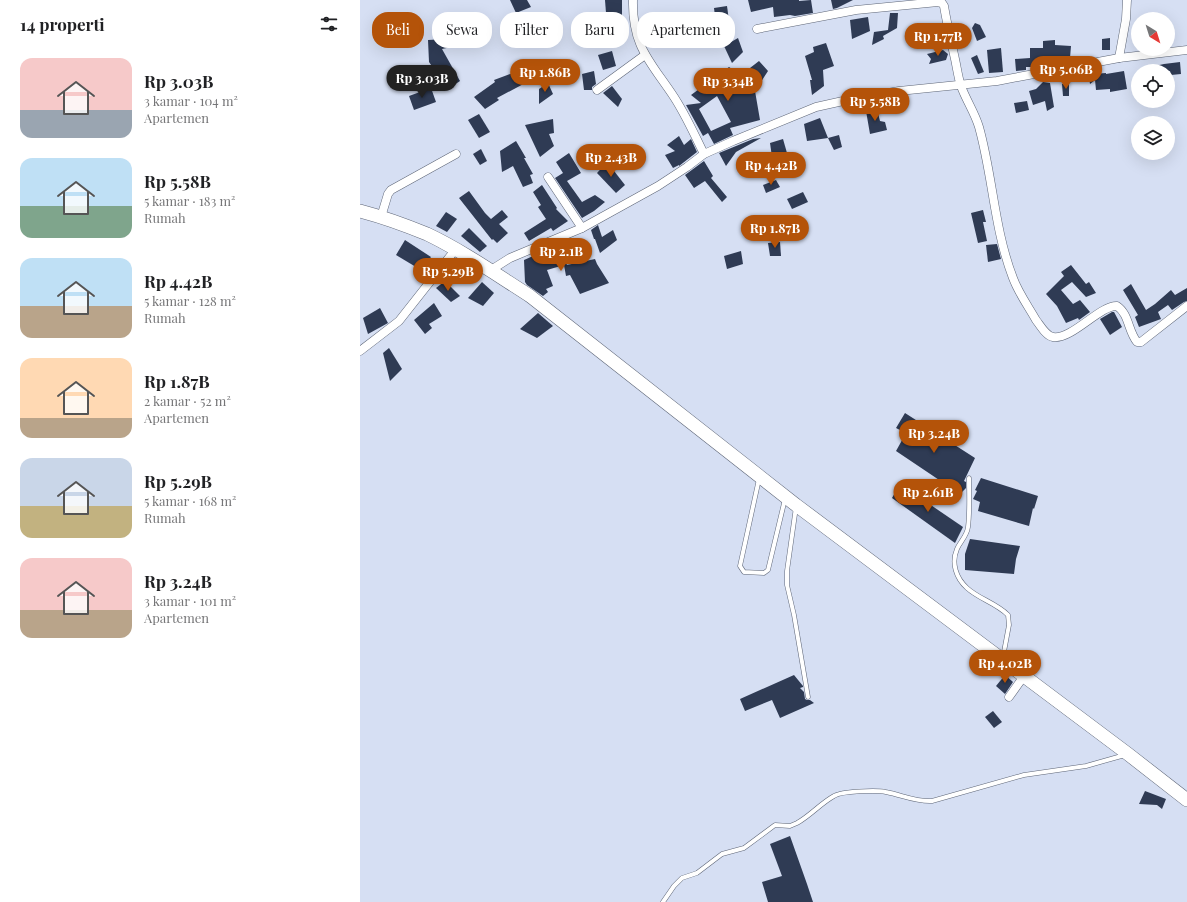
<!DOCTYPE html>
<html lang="id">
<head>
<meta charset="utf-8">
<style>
  body { margin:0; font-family:"Playfair Display",serif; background:#f2f2f2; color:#202124; height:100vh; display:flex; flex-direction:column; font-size:15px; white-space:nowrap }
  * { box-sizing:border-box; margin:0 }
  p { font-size:13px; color:#757577 }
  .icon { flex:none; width:22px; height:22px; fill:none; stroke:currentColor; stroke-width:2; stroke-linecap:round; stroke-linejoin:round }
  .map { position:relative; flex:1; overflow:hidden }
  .sheet { display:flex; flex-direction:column; background:#fff; width:360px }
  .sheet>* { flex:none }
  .hud { position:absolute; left:12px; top:12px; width:380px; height:36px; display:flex; gap:8px }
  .needle { width:26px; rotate:142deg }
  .fabs { position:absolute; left:771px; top:12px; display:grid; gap:8px }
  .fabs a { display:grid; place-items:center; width:44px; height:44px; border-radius:50%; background:#fff; box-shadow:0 4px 16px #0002; font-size:20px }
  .price { position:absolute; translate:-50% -34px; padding:0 9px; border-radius:14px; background:#b45309; color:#fff; font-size:13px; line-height:26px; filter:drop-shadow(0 1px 2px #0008) }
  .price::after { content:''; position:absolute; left:50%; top:24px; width:12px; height:9px; margin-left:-6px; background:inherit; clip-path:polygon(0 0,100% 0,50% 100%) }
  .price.on { background:#222; color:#fff }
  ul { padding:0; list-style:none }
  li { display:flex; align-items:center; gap:12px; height:100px; padding:0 20px }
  li span { display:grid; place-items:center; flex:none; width:112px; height:80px; border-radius:12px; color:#555 }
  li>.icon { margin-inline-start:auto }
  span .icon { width:48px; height:48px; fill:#fffc; stroke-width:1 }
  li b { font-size:17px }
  h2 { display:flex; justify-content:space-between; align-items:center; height:48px; padding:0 20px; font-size:17px }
  .tag { padding:0 14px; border-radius:16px; background:#fff; box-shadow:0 4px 16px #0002; font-size:14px; line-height:36px }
  .tag.on { background:#b45309; color:#fff }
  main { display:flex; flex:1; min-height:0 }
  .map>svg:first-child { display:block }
</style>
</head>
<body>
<main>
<section class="sheet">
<h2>14 properti<svg class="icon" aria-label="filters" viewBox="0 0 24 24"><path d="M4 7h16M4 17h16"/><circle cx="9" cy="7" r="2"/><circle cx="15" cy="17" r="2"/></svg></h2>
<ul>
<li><span style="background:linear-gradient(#f6c9c9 65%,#9aa5b1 0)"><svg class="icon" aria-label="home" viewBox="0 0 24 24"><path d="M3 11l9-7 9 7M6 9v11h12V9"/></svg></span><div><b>Rp 3.03B</b><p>3 kamar · 104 m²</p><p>Apartemen</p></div></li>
<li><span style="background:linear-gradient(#bfe0f5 60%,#7fa58c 0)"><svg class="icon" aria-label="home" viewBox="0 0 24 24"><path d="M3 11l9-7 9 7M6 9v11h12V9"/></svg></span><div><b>Rp 5.58B</b><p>5 kamar · 183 m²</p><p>Rumah</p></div></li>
<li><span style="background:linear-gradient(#bfe0f5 60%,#b9a48a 0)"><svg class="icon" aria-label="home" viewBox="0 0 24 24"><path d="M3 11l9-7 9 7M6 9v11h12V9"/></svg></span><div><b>Rp 4.42B</b><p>5 kamar · 128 m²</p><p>Rumah</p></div></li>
<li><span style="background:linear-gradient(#ffd9b3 75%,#b9a48a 0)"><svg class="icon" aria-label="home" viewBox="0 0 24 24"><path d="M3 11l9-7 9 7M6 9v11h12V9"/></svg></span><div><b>Rp 1.87B</b><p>2 kamar · 52 m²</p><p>Apartemen</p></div></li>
<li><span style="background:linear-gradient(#c9d6e8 60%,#c2b280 0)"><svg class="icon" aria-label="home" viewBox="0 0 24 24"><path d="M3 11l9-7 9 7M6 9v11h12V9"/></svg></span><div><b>Rp 5.29B</b><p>5 kamar · 168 m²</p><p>Rumah</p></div></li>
<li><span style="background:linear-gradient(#f6c9c9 65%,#b9a48a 0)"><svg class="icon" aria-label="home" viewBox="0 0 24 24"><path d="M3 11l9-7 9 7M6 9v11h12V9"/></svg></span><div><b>Rp 3.24B</b><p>3 kamar · 101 m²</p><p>Apartemen</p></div></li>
</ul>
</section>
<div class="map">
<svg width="827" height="902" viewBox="0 0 827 902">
  <rect width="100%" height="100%" fill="#d6dff3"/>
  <g fill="#2f3b54" fill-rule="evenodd">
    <polygon points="150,0 167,0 171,7 156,13"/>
    <polygon points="245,0 262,0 262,26 250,29 246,13"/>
    <polygon points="388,0 439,0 439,1 451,0 453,13 435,16 430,15 414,17 413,7 391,12"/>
    <polygon points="471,0 493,0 477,8 473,9"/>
    <polygon points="367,6 370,28 357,32 354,8"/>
    <polygon points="530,13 538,13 537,28 523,36 524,39 512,45 514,32 528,30"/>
    <polygon points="508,17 510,31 492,39 490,20"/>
    <polygon points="615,23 620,25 626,37 617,41 612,28"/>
    <polygon points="93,29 96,46 82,49 100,81 88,89 69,62 68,40 86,39 84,30"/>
    <polygon points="378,38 383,52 372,63 364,46"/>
    <polygon points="750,38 750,50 742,50 742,39"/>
    <polygon points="695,40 695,45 711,46 710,58 695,57 695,64 680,65 680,67 666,67 666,70 656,71 655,59 670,58 670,48 683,48 683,41"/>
    <polygon points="466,43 474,66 463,70 464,86 452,95 450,80 452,80 445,56 454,52 453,47"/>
    <polygon points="641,48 643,72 629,73 627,50"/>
    <polygon points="583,50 588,54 586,60 569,64 571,59 567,54"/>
    <polygon points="252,51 256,66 243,70 238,55"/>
    <polygon points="617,55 624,72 618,74 611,58"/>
    <polygon points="188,59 194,78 184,81 179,62"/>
    <path d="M 399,61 L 408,71 L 395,91 L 400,120 L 370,128 L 373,135 L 354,144 L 348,133 L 343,136 L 326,105 L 341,103 L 331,95 L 369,67 L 381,75 ZM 357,96 L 371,122 L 351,131 L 339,109 Z"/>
    <polygon points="820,62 821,74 811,75 810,71 786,71 786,68 804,64"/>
    <polygon points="234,71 236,84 232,87 232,90 224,90 222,74"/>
    <polygon points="764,71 767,89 750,92 750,89 736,90 735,80 730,84 728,72 734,74 746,73 746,74"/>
    <polygon points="153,73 166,76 169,81 137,98 139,100 125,109 114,97 135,82 134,80"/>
    <polygon points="683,82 690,83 694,107 687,111 685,101 673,105 669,91 676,89"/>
    <polygon points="188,83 193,94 179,104 179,89"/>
    <polygon points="702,84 709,84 709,96 703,96"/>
    <polygon points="252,86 262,99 258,107 243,93"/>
    <polygon points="71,88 76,102 54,110 49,96"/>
    <polygon points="667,101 669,110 656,113 654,103"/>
    <polygon points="517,109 520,121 525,122 527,130 510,134 506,111"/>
    <polygon points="119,114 130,132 119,138 108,120"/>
    <polygon points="460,118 468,138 479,135 482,147 474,150 468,138 447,141 444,124"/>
    <polygon points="193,119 194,133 189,134 194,146 180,157 165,125"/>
    <polygon points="319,136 324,145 331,139 337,152 319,166 319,165 313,168 305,155 315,151 307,145"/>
    <polygon points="401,138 376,152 366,166 359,153 393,139"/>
    <polygon points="423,139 427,153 412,157 410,143"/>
    <polygon points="156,141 166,158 164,158 173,174 170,175 173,183 163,187 153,166 142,172 140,151"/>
    <polygon points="121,149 127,161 120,165 113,154"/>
    <polygon points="209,153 221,173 207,181 222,202 235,195 245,202 234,211 222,218 195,178 203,173 196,162"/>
    <polygon points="344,161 353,176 351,178 367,197 362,202 345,181 334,188 325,175"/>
    <polygon points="247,162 265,185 256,193 237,173"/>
    <polygon points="416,180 420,187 406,193 403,185"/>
    <polygon points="182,185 197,208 196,209 208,221 193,231 191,228 169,241 164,233 186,219 178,207 181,205 173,192"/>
    <polygon points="109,191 125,213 131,219 142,210 148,217 139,224 148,233 137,243 133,239 132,240 99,198"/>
    <polygon points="443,192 448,202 432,209 427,199"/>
    <polygon points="623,210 626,222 623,222 627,241 618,243 611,213"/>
    <polygon points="86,212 97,219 87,232 76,226"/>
    <polygon points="238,225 242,237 253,230 257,240 240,253 235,239 234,239 231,230"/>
    <polygon points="109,228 127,246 120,252 101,236"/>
    <polygon points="45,240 71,257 61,270 36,255"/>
    <polygon points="420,242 421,256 410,256 408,243"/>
    <polygon points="197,244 207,265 235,259 237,264 249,283 220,294 210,275 206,276 204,265 187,270 193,286 186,289 188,292 183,296 167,285 165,282 164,260 180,253 179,252"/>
    <polygon points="637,244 641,259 628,262 626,245"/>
    <polygon points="381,251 383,264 367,269 364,256"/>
    <polygon points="711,265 726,284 729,282 736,293 726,297 712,282 701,290 713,304 720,300 730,312 719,320 718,318 706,323 697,306 686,294 704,276 701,272"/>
    <polygon points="85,281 100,296 91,302 76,288"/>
    <polygon points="122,282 134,293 123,306 108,298"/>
    <polygon points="771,284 786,310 795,304 811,290 815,295 827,288 827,301 824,302 812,310 808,305 798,312 801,319 779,327 775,317 778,315 763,290"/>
    <polygon points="74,303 82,316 69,324 72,328 65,334 54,320"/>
    <polygon points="20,308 28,323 8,334 3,318"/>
    <polygon points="752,312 754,312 762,327 750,335 740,319"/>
    <polygon points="178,313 193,326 177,338 160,329"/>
    <polygon points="29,348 42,369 30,381 23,353"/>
    <polygon points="545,413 615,458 604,481 606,482 606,488 600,494 536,451 546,433 536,428"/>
    <polygon points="621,478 678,496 674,509 673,508 669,526 618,511 620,502 613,499 617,491 615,490"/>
    <polygon points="540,484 603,527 595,543 532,498"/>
    <polygon points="610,539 660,546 656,559 654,574 605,570 605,554"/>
    <polygon points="434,675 443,686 443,687 440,688 444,692 445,699 447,700 450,700 454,703 420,718 412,700 385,711 380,699"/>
    <polygon points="645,675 653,682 645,694 636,686"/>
    <polygon points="633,711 642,722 634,728 625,717"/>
    <polygon points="785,791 806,799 802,809 797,805 779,804"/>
    <polygon points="430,836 447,884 453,902 408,902 402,882 422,876 410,844"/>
  </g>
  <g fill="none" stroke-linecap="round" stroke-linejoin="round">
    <defs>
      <g id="lane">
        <path d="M 609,478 C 609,495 610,511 608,527 C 607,536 600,542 597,549 C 591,563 596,578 607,588 C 619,599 636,603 648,615 L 649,625 L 643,657"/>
        <polyline points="399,479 380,566 384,572 404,573 408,570 425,499"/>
        <polyline points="436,507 427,571 427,585 434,615 448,697"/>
        <path d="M 303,902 L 314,886 L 322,878 L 337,873 L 362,854 L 384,848 L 415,825 L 430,826 L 437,823 C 450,816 461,803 474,796 C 482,791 517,790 526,792 C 542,795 556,802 572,801 L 664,775 L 726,766 L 765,755"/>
      </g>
      <g id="street">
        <path d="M 273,0 C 272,45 289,60 312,94 C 325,113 334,134 344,154"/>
        <path d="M 397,29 L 496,10 L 578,2 L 582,3 L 584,6 C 587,24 591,41 595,59 C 597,68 598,77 601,86 C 606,100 615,113 619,127 C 633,177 634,229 653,278 C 658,292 668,306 676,320 C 680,325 686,336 693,337 C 712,340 740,305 757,306 C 769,314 768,331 777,342 L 781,342 L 827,306"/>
        <polyline points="759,58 766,19 767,0"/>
        <polyline points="237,90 285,55"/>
        <polyline points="188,177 222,228"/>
        <polyline points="21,217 28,194 31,190 96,154"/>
        <polyline points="131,270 150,258 222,228 298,186 327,167 344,154 373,141 456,107 483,101 539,91 637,81 759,58 827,50"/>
        <polyline points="0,351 39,321 95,250"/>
        <polyline points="649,697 664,676"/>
      </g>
      <path id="primary" d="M 0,211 C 23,217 45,225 67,234 C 103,251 137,275 170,296 L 436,505 L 768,754 L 827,800"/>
    </defs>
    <use href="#lane" stroke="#5d6576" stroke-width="5"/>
    <use href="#street" stroke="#5d6576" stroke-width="9"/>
    <use href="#primary" stroke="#5d6576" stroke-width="14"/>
    <use href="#lane" stroke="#fff" stroke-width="4"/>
    <use href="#street" stroke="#fff" stroke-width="8"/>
    <use href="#primary" stroke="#fff" stroke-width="13"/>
  </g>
</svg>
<div class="fabs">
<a><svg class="needle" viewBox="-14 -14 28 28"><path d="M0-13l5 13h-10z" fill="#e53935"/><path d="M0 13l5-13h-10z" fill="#757577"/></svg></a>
<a><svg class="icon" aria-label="locate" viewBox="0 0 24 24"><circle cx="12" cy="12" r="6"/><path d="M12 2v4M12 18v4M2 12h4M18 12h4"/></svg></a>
<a><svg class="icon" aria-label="layers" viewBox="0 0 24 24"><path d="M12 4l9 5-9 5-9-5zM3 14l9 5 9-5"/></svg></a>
</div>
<b class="price" style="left:578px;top:57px">Rp 1.77B</b>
<b class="price" style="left:706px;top:90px">Rp 5.06B</b>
<b class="price" style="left:185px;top:93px">Rp 1.86B</b>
<b class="price on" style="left:62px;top:99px">Rp 3.03B</b>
<b class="price" style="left:368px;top:102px">Rp 3.34B</b>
<b class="price" style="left:515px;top:122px">Rp 5.58B</b>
<b class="price" style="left:251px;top:178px">Rp 2.43B</b>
<b class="price" style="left:411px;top:186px">Rp 4.42B</b>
<b class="price" style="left:415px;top:249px">Rp 1.87B</b>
<b class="price" style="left:201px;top:272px">Rp 2.1B</b>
<b class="price" style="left:88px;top:292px">Rp 5.29B</b>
<b class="price" style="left:574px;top:454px">Rp 3.24B</b>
<b class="price" style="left:568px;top:513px">Rp 2.61B</b>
<b class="price" style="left:645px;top:684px">Rp 4.02B</b>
<div class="hud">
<a class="tag on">Beli</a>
<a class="tag">Sewa</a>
<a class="tag">Filter</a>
<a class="tag">Baru</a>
<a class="tag">Apartemen</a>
</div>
</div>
</main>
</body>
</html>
